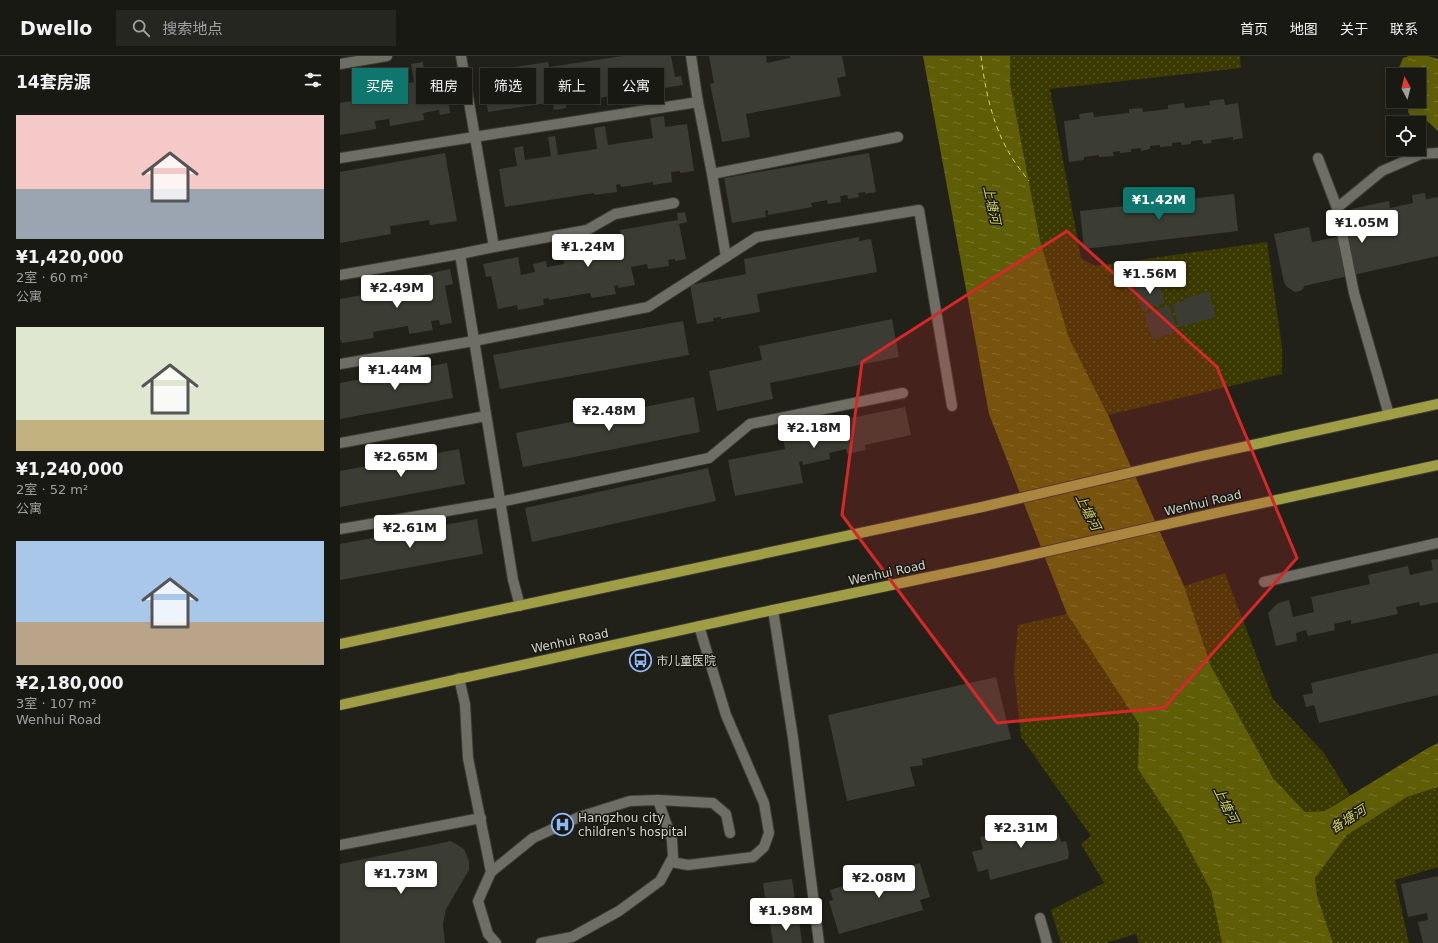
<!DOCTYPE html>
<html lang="zh">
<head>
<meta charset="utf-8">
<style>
  body { margin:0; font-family:"DejaVu Sans","Noto Sans SC",sans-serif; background:#262621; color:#f1f3f6; height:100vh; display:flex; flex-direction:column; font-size:15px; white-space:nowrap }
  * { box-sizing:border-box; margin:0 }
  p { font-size:13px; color:#9fa0a0 }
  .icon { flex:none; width:22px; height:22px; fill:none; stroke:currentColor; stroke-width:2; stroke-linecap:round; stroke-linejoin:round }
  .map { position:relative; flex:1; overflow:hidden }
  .sheet { display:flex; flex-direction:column; background:#191913; width:340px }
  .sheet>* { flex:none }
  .hud { position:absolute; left:12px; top:12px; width:380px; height:36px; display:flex; gap:8px }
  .needle { width:26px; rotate:353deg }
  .fabs { position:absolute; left:1046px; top:12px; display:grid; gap:8px }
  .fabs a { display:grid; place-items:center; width:40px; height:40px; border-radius:0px; background:#191913; box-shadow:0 2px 6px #0003,0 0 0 1px #373833; font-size:20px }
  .price { position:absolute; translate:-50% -34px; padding:0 9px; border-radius:4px; background:#fff; color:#222; font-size:13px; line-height:26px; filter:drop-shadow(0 1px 2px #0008) }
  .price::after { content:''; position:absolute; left:50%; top:24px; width:12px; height:9px; margin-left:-6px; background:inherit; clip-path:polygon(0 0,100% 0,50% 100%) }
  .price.current { background:#0f766e; color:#fff }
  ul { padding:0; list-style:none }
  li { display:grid; align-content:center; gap:8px; height:212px; padding:0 16px }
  li span { display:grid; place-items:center; height:124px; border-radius:0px; color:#555 }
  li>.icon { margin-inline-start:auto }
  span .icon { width:72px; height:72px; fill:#fffc; stroke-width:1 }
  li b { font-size:17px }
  h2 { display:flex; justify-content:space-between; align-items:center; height:48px; padding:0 16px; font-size:17px }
  .tag { padding:0 14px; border-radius:0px; background:#191913; box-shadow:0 2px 6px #0003,0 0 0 1px #373833; font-size:14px; line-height:36px }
  .tag.current { background:#0f766e; color:#fff }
  header { display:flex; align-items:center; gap:24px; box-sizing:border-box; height:56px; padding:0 20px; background:#191913; border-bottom:1px solid #373833 }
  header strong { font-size:19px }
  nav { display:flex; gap:22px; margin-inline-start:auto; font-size:14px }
  .search { width:280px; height:36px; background:#262621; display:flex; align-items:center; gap:10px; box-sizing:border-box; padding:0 14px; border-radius:0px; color:#9fa0a0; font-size:15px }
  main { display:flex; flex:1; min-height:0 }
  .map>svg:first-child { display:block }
</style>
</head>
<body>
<header>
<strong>Dwello</strong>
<div class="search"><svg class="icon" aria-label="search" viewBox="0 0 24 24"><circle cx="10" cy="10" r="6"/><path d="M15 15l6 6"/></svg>搜索地点</div>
<nav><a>首页</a><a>地图</a><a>关于</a><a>联系</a></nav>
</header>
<main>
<section class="sheet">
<h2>14套房源<svg class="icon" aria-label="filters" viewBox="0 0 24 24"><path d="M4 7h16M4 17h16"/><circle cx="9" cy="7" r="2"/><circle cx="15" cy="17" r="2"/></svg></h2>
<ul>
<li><span style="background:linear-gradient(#f6c9c9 60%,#9aa5b1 0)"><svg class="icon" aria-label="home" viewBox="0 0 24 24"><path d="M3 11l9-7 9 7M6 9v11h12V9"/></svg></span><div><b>¥1,420,000</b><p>2室 · 60 m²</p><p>公寓</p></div></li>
<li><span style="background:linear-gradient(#dfe7d0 75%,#c2b280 0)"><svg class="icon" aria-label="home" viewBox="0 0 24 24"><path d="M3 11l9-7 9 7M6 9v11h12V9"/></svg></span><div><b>¥1,240,000</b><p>2室 · 52 m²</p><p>公寓</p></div></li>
<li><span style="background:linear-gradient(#a9c7e8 65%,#b9a48a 0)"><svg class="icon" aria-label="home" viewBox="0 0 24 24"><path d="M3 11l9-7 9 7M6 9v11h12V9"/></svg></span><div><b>¥2,180,000</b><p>3室 · 107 m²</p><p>Wenhui Road</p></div></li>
</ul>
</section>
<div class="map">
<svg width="1098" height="887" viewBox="0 0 1098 887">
  <defs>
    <pattern id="green-dots" width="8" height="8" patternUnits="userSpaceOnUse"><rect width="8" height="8" fill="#3a3900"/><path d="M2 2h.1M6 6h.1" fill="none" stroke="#565524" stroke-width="1.8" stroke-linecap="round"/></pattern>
    <pattern id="water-ripples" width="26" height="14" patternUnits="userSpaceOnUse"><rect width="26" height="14" fill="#5f5e07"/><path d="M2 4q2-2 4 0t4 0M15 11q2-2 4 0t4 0" fill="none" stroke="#75742a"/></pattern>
  </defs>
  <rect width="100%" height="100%" fill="#212119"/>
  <g fill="url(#green-dots)">
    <polygon points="670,0 900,0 901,12 710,33 741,202 755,210 927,186 942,291 942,318 768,359 729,282 700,184 670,27"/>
    <polygon points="885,517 933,643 984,697 1010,739 985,755 965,756 933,722 871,610 844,530"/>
    <polygon points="727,558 799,668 798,713 840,776 871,835 882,887 799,887 796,878 766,887 721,887 711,854 764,827 741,788 751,780 681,681 674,616 678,569"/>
    <polygon points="1098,731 1098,811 1055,824 1069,887 993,887 977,840 975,822 1007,779 1067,741"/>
  </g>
  <g fill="url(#water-ripples)">
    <polygon points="583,0 670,0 670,27 700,184 729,282 768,359 844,530 871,610 933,722 965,756 985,755 1088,692 1098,687 1098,731 1067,741 1007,779 975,822 977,840 993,887 882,887 871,835 840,776 798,713 799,668 727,558 649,358"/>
    <polygon points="1069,0 1088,0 1098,3 1098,75 1086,64 1074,64 1068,56 1069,45 1079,45 1079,19 1056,19 1063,2"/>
  </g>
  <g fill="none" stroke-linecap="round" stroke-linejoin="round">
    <path stroke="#d3d269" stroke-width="1" stroke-dasharray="5 4" stroke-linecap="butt" d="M 641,0 C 645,34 653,71 671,100 C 676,109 683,117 689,125"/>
  </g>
  <g fill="#3b3c33">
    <polygon points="283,0 331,0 335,21 341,20 343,29 226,47 226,52 214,54 213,46 148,56 142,16 208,6 209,11"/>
    <polygon points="369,0 426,0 427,7 450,2 450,0 502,0 506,20 497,22 501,40 406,58 410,81 382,86 370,28 374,27"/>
    <polygon points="83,6 86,27 105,23 110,57 100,59 99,54 83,57 84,64 50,70 49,63 35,65 36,73 0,79 0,47 16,44 15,35 25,34 21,15 35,13 38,32 46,31 48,40 65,37 64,28 74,26 71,8"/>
    <polygon points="884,43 885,49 898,47 903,82 893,84 893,81 871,84 872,87 863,88 862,84 851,85 851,88 841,89 841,86 832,87 832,90 820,91 820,89 810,90 810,93 801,95 801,92 791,93 791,96 780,97 780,95 773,96 774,100 759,101 759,99 744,101 744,104 729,106 724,65 740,63 739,58 753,56 754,61 789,57 789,53 802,52 803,56 828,53 828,49 844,47 845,52 870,49 869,45"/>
    <polygon points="324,60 325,71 347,68 354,115 340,117 340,115 331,116 332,126 313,129 313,126 281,131 280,128 276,129 277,136 254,139 254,137 165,151 159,113 177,110 174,92 183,90 185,104 211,100 208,81 215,80 218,99 257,93 254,72 265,70 268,89 313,82 310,62"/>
    <polygon points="105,97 117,165 90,169 89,164 50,170 51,178 0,187 0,116"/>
    <polygon points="529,97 536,136 525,138 525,136 518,137 519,141 508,143 507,139 500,140 501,146 488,148 487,144 471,147 472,151 428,159 428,154 425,155 426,161 392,167 384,122"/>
    <polygon points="1085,137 1086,143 1098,141 1098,200 964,230 963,233 960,235 955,236 947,231 944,226 934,178 969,171 972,186 1011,178 1008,165 1013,164 1011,153 1049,145 1050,152 1073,147 1072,139"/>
    <polygon points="894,138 898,175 744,193 740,155"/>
    <polygon points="345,156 347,166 339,168 346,203 335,205 335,203 328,204 329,210 308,213 307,208 291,211 295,229 278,232 278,229 274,230 276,238 252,242 250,237 209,244 209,242 203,243 204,249 178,254 177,249 158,253 151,220 146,221 143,208 178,201 181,219 195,216 193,208 206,205 207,211 224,208 223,201 274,192 275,196 284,195 280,174 338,164 337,157"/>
    <polygon points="519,181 519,185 531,183 537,216 417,238 420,256 381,263 381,261 373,262 374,265 357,268 350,229 406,218 404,203"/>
    <polygon points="110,213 113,228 105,230 112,267 100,269 99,264 91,265 93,274 69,278 68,270 33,276 34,282 2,287 1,284 0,284 0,243 80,229 78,220"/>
    <polygon points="817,223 825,247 802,255 794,231"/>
    <polygon points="869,235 876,261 839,271 832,248 844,245 843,243"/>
    <polygon points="829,249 838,275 813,284 804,258"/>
    <polygon points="552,263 559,301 430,327 433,343 377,355 369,315 422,304 419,290"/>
    <polygon points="343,265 349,299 160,333 153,299"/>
    <polygon points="107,307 113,342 0,363 0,327"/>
    <polygon points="354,341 360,376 183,411 176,377"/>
    <polygon points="565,351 571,379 525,389 526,394 507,398 506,393 489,397 490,403 463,409 462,405 459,406 463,427 395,440 388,404 445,393 442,376"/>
    <polygon points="119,393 125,428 0,451 0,415"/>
    <polygon points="368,412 376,445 192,486 185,452"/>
    <polygon points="137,463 143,498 0,524 0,488"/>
    <polygon points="1098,503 1098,546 1080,550 1079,546 1056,551 1058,558 1011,568 1011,564 994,568 995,574 968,580 966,574 956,577 957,585 936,590 928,557 938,547 949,544 953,561 974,556 971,541 1030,528 1028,519 1068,510 1070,519 1093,514 1091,504"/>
    <polygon points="1098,597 1098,639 979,667 974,649 966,651 963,639 973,637 971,627"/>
    <polygon points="656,621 671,683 582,703 583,709 570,711 575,730 507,745 488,659"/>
    <polygon points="714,761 721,786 726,785 729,798 728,803 650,824 648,813 638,816 632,796 643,793 640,781"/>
    <polygon points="111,785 124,793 129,805 129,814 106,853 103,868 105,887 0,887 0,808"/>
    <polygon points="580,807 590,841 580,844 583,854 499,878 489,845 493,844 490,834"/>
    <polygon points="1098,820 1098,887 1083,887 1078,866 1088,864 1087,857 1068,861 1061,828"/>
    <polygon points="452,823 457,858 426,862 425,854 422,855 421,843 425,842 423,827"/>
    <polygon points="459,864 462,887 433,887 430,868"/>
  </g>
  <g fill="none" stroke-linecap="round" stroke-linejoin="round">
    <defs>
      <g id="lane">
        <polyline points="351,0 358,46"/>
        <polyline points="0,8 47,0"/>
        <polyline points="0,102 358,46 372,118 558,81"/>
        <polyline points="978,102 997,152"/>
        <polyline points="372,118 386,201"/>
        <polyline points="154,191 247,174 275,158 334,147"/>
        <polyline points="0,219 120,198"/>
        <polyline points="0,308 134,285 308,251 417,181 579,154 612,350"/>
        <polyline points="1049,359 1014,237 997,152 1042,115 1081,98 1098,97"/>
        <polyline points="0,387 146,360"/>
        <polyline points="0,473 160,446 369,402 410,368 563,337"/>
        <polyline points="924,526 1098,487"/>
        <polyline points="433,554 453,682 479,887"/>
        <polyline points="119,622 125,648 128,702 151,816 138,845 148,878 156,887"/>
        <polyline points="0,789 141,762"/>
        <polyline points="331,806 348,809 413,801 424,791 429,777 424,747 386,659 359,570"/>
        <polyline points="151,816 193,782 239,761 290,745 318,744 373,747 386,758 390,777"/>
        <polyline points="700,862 707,887"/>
        <polyline points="201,887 232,881 279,855 320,825 333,801 332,784 318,744"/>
      </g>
      <polyline id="street" points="121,0 154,191 120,198 173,524 180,550"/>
      <g id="primary">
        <polyline points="0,588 642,451 857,401 1098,348"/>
        <polyline points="0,649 433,554 651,508 876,457 1098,409"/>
      </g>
    </defs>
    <use href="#lane" stroke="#3b3b35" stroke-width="12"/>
    <use href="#street" stroke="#3b3b35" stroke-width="12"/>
    <use href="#primary" stroke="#3b3b35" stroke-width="12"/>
    <use href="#lane" stroke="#6e6e65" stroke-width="10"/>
    <use href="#street" stroke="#6e6e65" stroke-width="10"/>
    <use href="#primary" stroke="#9f9e45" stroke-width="10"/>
  </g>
  <path fill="#d62828" fill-opacity="0.2" stroke="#d62828" stroke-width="3" stroke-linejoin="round" d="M 727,175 L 877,311 L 957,502 L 824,652 L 657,667 L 502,459 L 522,306 Z"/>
  <defs>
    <symbol id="bus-ring" viewBox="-11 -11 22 22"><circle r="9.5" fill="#181810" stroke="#8db9fc" stroke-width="1.5"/><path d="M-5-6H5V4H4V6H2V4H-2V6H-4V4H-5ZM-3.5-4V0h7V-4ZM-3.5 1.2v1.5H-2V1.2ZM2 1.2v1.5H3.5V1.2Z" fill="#8db9fc"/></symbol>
    <symbol id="hospital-ring" viewBox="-11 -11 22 22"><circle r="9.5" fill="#181810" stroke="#8db9fc" stroke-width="1.5"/><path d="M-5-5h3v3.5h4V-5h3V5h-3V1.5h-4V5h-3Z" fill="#8db9fc"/></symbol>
  </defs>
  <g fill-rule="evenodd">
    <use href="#bus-ring" x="288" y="592" width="25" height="25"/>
    <use href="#hospital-ring" x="210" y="756" width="25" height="25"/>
  </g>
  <g text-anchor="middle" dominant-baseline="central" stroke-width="3" stroke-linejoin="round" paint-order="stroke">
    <g font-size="12" fill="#d4d4cf" stroke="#181810">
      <text transform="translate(863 447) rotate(-13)">Wenhui Road</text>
      <text transform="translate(547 517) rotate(-12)">Wenhui Road</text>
      <text transform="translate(230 585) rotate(-12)">Wenhui Road</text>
    </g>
    <g font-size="12" fill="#d4d4cf" stroke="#181810" text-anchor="start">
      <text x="316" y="605">市儿童医院</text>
      <text x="238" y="762">Hangzhou city<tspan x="238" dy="14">children's hospital</tspan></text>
    </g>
    <g font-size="13" font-style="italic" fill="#d3d269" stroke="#181810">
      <text transform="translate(652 149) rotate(78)">上塘河</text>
      <text transform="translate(748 456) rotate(63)">上塘河</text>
      <text transform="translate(886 749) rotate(64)">上塘河</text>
      <text transform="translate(1008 763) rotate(-32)">备塘河</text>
    </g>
  </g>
</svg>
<div class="fabs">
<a><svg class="needle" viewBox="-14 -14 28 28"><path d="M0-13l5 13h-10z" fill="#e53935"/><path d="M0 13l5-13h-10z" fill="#9fa0a0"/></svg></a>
<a><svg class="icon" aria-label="locate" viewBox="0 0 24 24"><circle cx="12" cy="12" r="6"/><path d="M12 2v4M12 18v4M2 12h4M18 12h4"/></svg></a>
</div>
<b class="price current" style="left:819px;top:165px">¥1.42M</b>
<b class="price" style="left:1022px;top:188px">¥1.05M</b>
<b class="price" style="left:248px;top:212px">¥1.24M</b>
<b class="price" style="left:810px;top:239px">¥1.56M</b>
<b class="price" style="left:57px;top:253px">¥2.49M</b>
<b class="price" style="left:55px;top:335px">¥1.44M</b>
<b class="price" style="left:269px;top:376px">¥2.48M</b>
<b class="price" style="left:474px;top:393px">¥2.18M</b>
<b class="price" style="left:61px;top:422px">¥2.65M</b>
<b class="price" style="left:70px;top:493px">¥2.61M</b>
<b class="price" style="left:681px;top:793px">¥2.31M</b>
<b class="price" style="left:61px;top:839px">¥1.73M</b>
<b class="price" style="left:539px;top:843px">¥2.08M</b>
<b class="price" style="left:446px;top:876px">¥1.98M</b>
<div class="hud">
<a class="tag current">买房</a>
<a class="tag">租房</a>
<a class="tag">筛选</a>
<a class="tag">新上</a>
<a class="tag">公寓</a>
</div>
</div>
</main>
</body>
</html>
